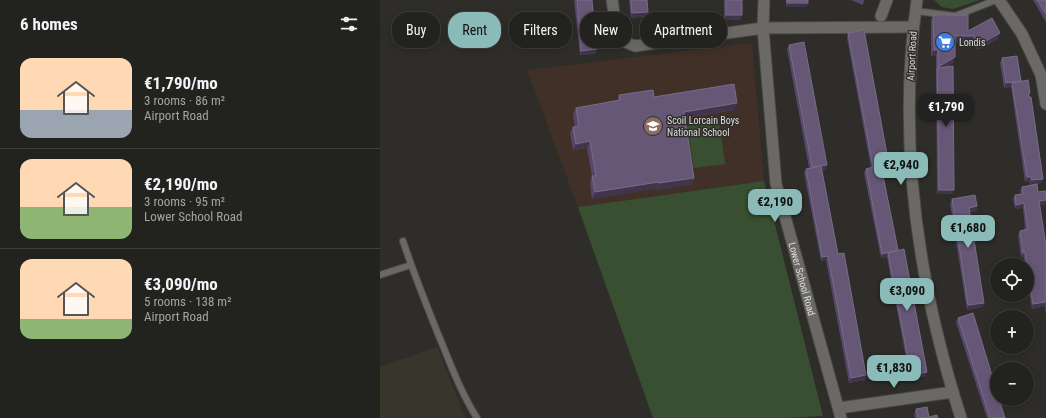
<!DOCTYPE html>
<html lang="en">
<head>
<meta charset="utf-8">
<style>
  body { margin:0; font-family:"Roboto Condensed",sans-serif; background:#2a2a28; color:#f1f3f6; height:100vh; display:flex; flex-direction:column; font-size:15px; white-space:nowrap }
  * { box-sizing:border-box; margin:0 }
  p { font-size:13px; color:#a2a4a4 }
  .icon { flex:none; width:22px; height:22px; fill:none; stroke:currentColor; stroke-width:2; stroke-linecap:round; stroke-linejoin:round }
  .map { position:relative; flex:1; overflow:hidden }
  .drawer { display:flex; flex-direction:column; background:#22221f; width:380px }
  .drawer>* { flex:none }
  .top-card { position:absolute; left:12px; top:12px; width:380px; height:36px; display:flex; gap:8px }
  .controls { position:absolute; left:610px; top:258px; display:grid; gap:8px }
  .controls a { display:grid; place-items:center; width:44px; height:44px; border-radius:50%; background:#22221f; box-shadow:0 2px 10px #0003,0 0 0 1px #3f3f3d; font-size:20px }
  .price { position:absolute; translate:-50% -34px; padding:0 9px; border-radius:8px; background:#8bbbb9; color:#111; font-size:13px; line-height:26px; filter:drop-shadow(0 1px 2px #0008) }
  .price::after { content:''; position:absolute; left:50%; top:24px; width:12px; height:9px; margin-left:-6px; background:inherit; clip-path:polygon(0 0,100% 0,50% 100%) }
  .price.active { background:#222; color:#fff }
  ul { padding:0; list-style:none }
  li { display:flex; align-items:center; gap:12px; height:100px; padding:0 20px }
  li+li { border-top:1px solid #3f3f3d }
  li span { display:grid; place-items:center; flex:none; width:112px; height:80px; border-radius:12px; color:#555 }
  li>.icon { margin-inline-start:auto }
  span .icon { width:48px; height:48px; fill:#fffc; stroke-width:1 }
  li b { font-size:17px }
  h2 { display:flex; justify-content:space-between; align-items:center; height:48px; padding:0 20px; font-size:17px }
  .tag { padding:0 14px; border-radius:16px; background:#22221f; box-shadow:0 2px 10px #0003,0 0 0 1px #3f3f3d; font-size:14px; line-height:36px }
  .tag.active { background:#8bbbb9; color:#111 }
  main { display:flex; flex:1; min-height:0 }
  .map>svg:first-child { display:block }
</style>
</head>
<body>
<main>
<section class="drawer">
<h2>6 homes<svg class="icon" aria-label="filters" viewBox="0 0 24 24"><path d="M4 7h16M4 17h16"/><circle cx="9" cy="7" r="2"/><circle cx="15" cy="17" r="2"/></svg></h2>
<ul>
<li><span style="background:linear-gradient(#ffd9b3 65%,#9aa5b1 0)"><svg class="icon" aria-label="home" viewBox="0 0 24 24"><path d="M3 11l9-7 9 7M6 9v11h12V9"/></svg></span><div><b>€1,790/mo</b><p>3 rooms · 86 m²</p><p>Airport Road</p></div></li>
<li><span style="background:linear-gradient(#ffd9b3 60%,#8fb573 0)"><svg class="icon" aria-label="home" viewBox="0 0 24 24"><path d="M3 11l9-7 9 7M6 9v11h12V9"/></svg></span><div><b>€2,190/mo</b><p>3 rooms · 95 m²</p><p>Lower School Road</p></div></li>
<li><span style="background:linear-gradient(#ffd9b3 75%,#8fb573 0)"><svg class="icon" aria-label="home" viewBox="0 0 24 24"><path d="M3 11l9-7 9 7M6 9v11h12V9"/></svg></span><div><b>€3,090/mo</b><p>5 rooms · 138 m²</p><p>Airport Road</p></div></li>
</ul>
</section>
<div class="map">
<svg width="666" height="418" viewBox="0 0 666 418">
  <rect width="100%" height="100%" fill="#2e2d29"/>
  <polygon fill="#38362c" points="57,347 85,418 0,418 0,367"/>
  <polygon fill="#413027" points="372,43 384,181 198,207 147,70"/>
  <g fill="#394f31">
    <polygon points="554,0 600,0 573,9 562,7"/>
    <polygon points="339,122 345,164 314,168 307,126"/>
    <polygon points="384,181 443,416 409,418 273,418 198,207"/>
  </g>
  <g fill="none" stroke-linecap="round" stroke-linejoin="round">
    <defs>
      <g id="service">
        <polyline points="536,11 575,16 616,0"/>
        <path d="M 23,241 C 35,277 49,312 63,346 C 73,371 83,396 97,418"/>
        <polyline points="0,275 31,265"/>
      </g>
      <g id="minor">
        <polyline points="232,0 237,33 245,42 255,46 383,28 533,27"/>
        <path id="s1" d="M 384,0 L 383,28 L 396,184 L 461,418"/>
        <polyline points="619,0 642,34 661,75 666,104"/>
        <polyline points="501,16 507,0"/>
        <polyline points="459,408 573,392"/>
      </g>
      <path id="secondary" d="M 537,0 C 517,140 538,284 581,418"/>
    </defs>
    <use href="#service" stroke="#4a4946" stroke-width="8"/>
    <use href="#minor" stroke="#4a4946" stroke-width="13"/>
    <use href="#secondary" stroke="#4a4946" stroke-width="13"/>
    <use href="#service" stroke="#6a6965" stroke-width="6"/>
    <use href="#minor" stroke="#6a6965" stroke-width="11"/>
    <use href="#secondary" stroke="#6a6965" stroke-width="11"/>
  </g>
  <g fill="#57466b">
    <polygon points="194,0 212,0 217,49 215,54 200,55"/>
    <polygon points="249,0 267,0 267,16 251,18"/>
    <polygon points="344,0 362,0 360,20 344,20"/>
    <polygon points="406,0 428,0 428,3 426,7 406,7"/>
    <polygon points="471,0 484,0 483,5"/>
    <polygon points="653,0 666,0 666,22"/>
    <polygon points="553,15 588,31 618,39 600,49 596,49 592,42 575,42 573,63 566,67 572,194 557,194 556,56 551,56 551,21"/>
    <polygon points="468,33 507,169 502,170 518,250 545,376 530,379 507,257 501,258 484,173 486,169 491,168 467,38"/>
    <polygon points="409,45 446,169 442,170 458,254 486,375 485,380 469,383 446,260 441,261 424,173 426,169 429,168 407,49"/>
    <polygon points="622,58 650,93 649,97 661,183 650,185 650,182 645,182 631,87 624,88 620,63"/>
    <polygon points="239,95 274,97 357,103 354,110 305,118 314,178 312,184 277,190 277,188 212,199 210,183 212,176 207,148 193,150 190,133 193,127 195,126 193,114 196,108 237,101"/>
    <polygon points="642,187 658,192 666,191 666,204 660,205 666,246 666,316 665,306 652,309 647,280 647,265 645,265 644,258 641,258 638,235 640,231 645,230 643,208 635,209 633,199 635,195 641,194 640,191"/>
    <polygon points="572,199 597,206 596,211 590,212 604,303 602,307 587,310 570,204"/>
    <polygon points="578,318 625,418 607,418 576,322"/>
    <polygon points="536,409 549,417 558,418 535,418 534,414"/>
  </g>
  <g fill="#41354c">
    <polygon points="407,3 428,3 426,7 406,7"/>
    <polygon points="268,12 267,16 251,18 252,13"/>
    <polygon points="346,15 362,15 360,20 344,20"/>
    <polygon points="620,33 618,39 600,49 596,49 598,43"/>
    <polygon points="575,36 594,36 592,42 573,42"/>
    <polygon points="217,49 215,54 200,55 201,51"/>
    <polygon points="554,50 558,50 556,56 551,56"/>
    <polygon points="575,57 573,63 557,72 557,68 556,73 558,67"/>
    <polygon points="641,81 632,83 631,87 624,88 626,83"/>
    <polygon points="357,103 354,110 301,118 304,112"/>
    <polygon points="210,141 207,148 193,150 196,144"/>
    <polygon points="447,165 446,169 430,172 432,167"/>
    <polygon points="509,165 507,169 500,170 501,166"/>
    <polygon points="647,177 651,177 650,182 645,182"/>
    <polygon points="314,178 312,184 277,190 279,183"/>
    <polygon points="663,179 661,183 650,185 652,180"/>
    <polygon points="279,182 277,188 212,199 215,192"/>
    <polygon points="559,190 574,190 572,194 557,194"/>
    <polygon points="666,200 666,204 657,206 659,201"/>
    <polygon points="644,203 643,208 635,209 636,205"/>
    <polygon points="597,206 596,211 587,212 589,208"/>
    <polygon points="518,250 508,253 507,257 501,258 502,254"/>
    <polygon points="643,253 645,253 644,258 641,258"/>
    <polygon points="448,256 446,260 441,261 442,257"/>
    <polygon points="666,302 665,306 652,309 653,304"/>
    <polygon points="604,303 602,307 587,310 588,305"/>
    <polygon points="547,372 545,376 530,379 531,375"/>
    <polygon points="486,375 485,380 469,383 471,378"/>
  </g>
  <g fill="#665777" stroke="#786c87">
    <polygon points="197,0 212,0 217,49 201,51"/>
    <polygon points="251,0 267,0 268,12 252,13"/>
    <rect x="346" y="0" width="16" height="15"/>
    <rect x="407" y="0" width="21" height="3"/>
    <polygon points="657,0 666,0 666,14"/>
    <polygon points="553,15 588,15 588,31 612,18 620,33 602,43 598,43 594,36 575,36 575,57 558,67 558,50 554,50"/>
    <polygon points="484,30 509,165 501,166 518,250 502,254 486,169 493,167 468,33"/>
    <polygon points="424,42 447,165 432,167 409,45"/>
    <polygon points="637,56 641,81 626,83 622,58"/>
    <polygon points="573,66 574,190 559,190 557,68"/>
    <polygon points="648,80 650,93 648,94 649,97 651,97 663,179 652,180 651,177 647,177 632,83"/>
    <polygon points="354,84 357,103 304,112 314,178 279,183 279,182 215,192 212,176 216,176 210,141 196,144 193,127 199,126 196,108 240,100 239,95 273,90 274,97"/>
    <polygon points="441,166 458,254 464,253 486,375 471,378 448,256 442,257 426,169"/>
    <polygon points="657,184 658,192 666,191 666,200 659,201 666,246 666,302 653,304 645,253 643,253 640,231 648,229 644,203 636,205 635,195 643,194 642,187"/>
    <polygon points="595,195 597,206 589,208 604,303 588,305 572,199"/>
    <polygon points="524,249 547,372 531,375 508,253"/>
    <polygon points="593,313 617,392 617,399 619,399 625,418 610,418 578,318"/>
    <polygon points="547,407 549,417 557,415 558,418 538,418 536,409"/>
  </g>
  <defs>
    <symbol id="supermarket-disc" viewBox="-11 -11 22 22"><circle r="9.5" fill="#3f7fe0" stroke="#2e2d29"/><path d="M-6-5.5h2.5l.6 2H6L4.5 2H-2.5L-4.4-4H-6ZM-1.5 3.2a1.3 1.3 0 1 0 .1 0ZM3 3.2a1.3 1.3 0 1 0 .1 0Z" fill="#fff"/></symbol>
    <symbol id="school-disc" viewBox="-11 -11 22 22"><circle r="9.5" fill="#8d6e63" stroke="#2e2d29"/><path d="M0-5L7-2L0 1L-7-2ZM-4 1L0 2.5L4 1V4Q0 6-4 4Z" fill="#fff"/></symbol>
  </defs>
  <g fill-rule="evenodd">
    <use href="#supermarket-disc" x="554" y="31" width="22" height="22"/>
    <use href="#school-disc" x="262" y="115" width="22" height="22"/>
  </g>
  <g text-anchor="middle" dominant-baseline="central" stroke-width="3" stroke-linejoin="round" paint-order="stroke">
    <g font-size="10" fill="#dedddb" stroke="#2e2d29" text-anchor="start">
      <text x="579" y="42">Londis</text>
      <text x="287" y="120">Scoil Lorcain Boys<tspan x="287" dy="12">National School</tspan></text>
    </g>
    <g font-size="10" fill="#dedddb" stroke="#2e2d29">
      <text transform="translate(532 56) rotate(-87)">Airport Road</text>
      <text stroke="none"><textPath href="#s1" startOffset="283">Lower School Road</textPath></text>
    </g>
  </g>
</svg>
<div class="controls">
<a><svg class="icon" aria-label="locate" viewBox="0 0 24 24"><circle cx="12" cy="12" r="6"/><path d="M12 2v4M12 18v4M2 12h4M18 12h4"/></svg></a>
<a>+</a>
<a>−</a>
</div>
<b class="price active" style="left:566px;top:128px">€1,790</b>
<b class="price" style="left:521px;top:186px">€2,940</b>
<b class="price" style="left:395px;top:223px">€2,190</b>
<b class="price" style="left:588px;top:249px">€1,680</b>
<b class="price" style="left:527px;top:312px">€3,090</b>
<b class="price" style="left:514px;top:389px">€1,830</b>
<div class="top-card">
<a class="tag">Buy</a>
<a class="tag active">Rent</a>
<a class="tag">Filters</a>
<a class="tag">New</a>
<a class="tag">Apartment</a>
</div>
</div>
</main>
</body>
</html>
